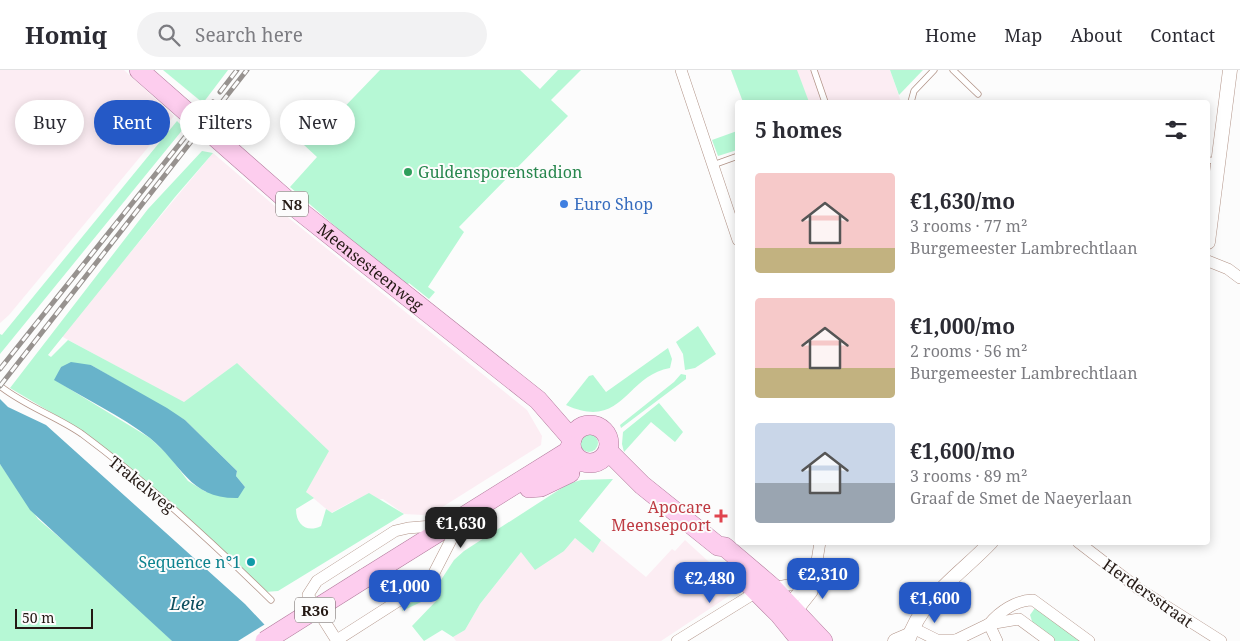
<!DOCTYPE html>
<html lang="en">
<head>
<meta charset="utf-8">
<style>
  body { margin:0; font-family:"Noto Serif",serif; background:#f2f2f3; color:#2b2b33; height:100vh; display:flex; flex-direction:column; font-size:19px; white-space:nowrap }
  * { box-sizing:border-box; margin:0 }
  p { font-size:16px; color:#7c7c81 }
  .icon { flex:none; width:28px; height:28px; fill:none; stroke:currentColor; stroke-width:2; stroke-linecap:round; stroke-linejoin:round }
  .map { position:relative; flex:1; overflow:hidden }
  .drawer { position:absolute; left:735px; top:30px; width:475px; height:445px; display:flex; flex-direction:column; background:#fff; border-radius:5px; box-shadow:0 2px 12px #0003 }
  .drawer>* { flex:none }
  .hud { position:absolute; left:15px; top:30px; width:475px; height:45px; display:flex; gap:10px }
  .scale { position:absolute; left:15px; bottom:12px; width:78px; box-sizing:border-box; padding-left:5px; border:2px solid #241914; border-top:0; font-size:14px; line-height:18px; white-space:nowrap; color:#241914; -webkit-text-stroke:4px #fcfcfc; paint-order:stroke }
  .price { position:absolute; translate:-50% -42px; padding:0 11px; border-radius:10px; background:#2559c6; color:#fff; font-size:16px; line-height:32px; filter:drop-shadow(0 1px 2px #0008) }
  .price::after { content:''; position:absolute; left:50%; top:30px; width:15px; height:11px; margin-left:-8px; background:inherit; clip-path:polygon(0 0,100% 0,50% 100%) }
  .price.selected { background:#222; color:#fff }
  ul { padding:0; list-style:none }
  li { display:flex; align-items:center; gap:15px; height:125px; padding:0 20px }
  li span { display:grid; place-items:center; flex:none; width:140px; height:100px; border-radius:5px; color:#555 }
  li>.icon { margin-inline-start:auto }
  span .icon { width:60px; height:60px; fill:#fffc; stroke-width:1 }
  li b { font-size:21px }
  h2 { display:flex; justify-content:space-between; align-items:center; height:60px; padding:0 20px; font-size:21px }
  .pill { padding:0 18px; border-radius:22px; background:#fff; box-shadow:0 2px 12px #0003; font-size:18px; line-height:45px }
  .pill.selected { background:#2559c6; color:#fff }
  header { display:flex; align-items:center; gap:30px; box-sizing:border-box; height:70px; padding:0 25px; background:#fff; border-bottom:1px solid #e1e1e2 }
  header strong { font-size:24px }
  nav { display:flex; gap:28px; margin-inline-start:auto; font-size:18px }
  .search { width:350px; height:45px; background:#f2f2f3; display:flex; align-items:center; gap:12px; box-sizing:border-box; padding:0 18px; border-radius:28px; color:#7c7c81; font-size:19px }
  .map>svg:first-child { display:block }
</style>
</head>
<body>
<header>
<strong>Homiq</strong>
<div class="search"><svg class="icon" aria-label="search" viewBox="0 0 24 24"><circle cx="10" cy="10" r="6"/><path d="M15 15l6 6"/></svg>Search here</div>
<nav><a>Home</a><a>Map</a><a>About</a><a>Contact</a></nav>
</header>
<div class="map">
<svg width="1240" height="571" viewBox="0 0 1240 571">
  <rect width="100%" height="100%" fill="#fcfcfc"/>
  <g fill="#fcedf3">
    <polygon points="0,0 124,0 174,46 9,245 0,253"/>
    <polygon points="731,0 890,0 901,32 743,32"/>
    <polygon points="213,83 290,149 527,340 542,366 541,375 436,441 423,445 404,444 383,429 353,431 331,443 306,422 237,293 184,333 61,266"/>
    <polygon points="575,468 593,483 601,470 646,507 672,479 675,481 685,470 731,512 735,522 661,571 456,571 453,567 465,560 480,534 521,482 564,481"/>
  </g>
  <g fill="#b6f8d5" fill-rule="evenodd">
    <polygon points="163,0 228,0 203,33"/>
    <polygon points="380,0 520,0 540,19 558,0 581,0 551,30 568,46 459,157 464,162 428,217 435,222 429,229 409,213 405,217 290,117 317,87 304,75 329,53"/>
    <polygon points="731,0 797,0 809,32 743,32"/>
    <polygon points="890,0 923,0 899,25"/>
    <polygon points="177,51 184,58 0,284 0,264 2,265"/>
    <polygon points="737,61 737,80 718,86 712,70"/>
    <path d="M 202,81 L 213,83 L 175,127 L 48,285 L 51,287 L 68,270 L 184,332 L 237,293 L 329,381 L 306,422 L 314,428 L 296,439 C 296,455 307,463 321,456 L 326,439 L 332,443 L 369,423 L 404,444 L 278,521 L 265,522 L 198,457 L 84,362 L 10,318 L 148,139 ZM 91,295 L 185,350 L 237,401 L 236,406 L 245,417 L 206,422 L 188,411 L 169,386 L 150,368 L 55,310 L 61,297 Z"/>
    <polygon points="698,256 716,284 695,298 685,300 683,284 676,272"/>
    <path d="M 668,278 L 672,289 L 670,298 C 625,306 623,361 566,335 L 589,306 L 593,305 L 606,322 Z"/>
    <polygon points="681,304 686,305 686,309 621,358 620,355 674,312"/>
    <polygon points="659,333 683,362 675,372 651,352 624,382 622,374 623,362"/>
    <circle cx="589" cy="373" r="9"/>
    <polygon points="0,394 38,449 101,503 172,571 0,571"/>
    <polygon points="613,409 579,451 601,470 593,483 575,468 564,481 535,500 521,482 480,534 465,560 453,567 442,560 424,571 412,556 436,531 434,526 402,541 403,538 439,513 454,490 464,481 568,414 581,410"/>
    <polygon points="1035,538 1085,571 1055,571 1033,554 1030,545"/>
  </g>
  <g fill="#68b3ca">
    <path d="M 71,292 L 91,295 L 167,338 L 185,350 L 237,401 L 236,406 L 245,417 L 238,428 C 189,429 182,394 150,368 C 121,346 86,329 54,310 L 61,297 Z"/>
    <polygon points="0,329 8,337 46,355 245,534 280,571 172,571 30,440 0,394"/>
  </g>
  <polygon fill="#fcfcfc" points="267,553 283,571 238,571"/>
  <g fill="none" stroke-linecap="round" stroke-linejoin="round">
    <defs>
      <g id="service">
        <polyline points="814,0 825,32"/>
        <polyline points="953,0 978,24"/>
        <polyline points="911,32 914,21 934,0"/>
        <polyline points="1208,90 1218,91"/>
        <polyline points="713,95 738,86"/>
        <path d="M 0,316 C 25,336 56,346 82,364 C 148,413 213,473 271,530"/>
      </g>
      <g id="minor">
        <polyline points="681,0 738,170"/>
        <polyline points="1208,191 1228,199 1240,208"/>
        <polyline points="1078,472 1139,519 1221,571"/>
        <polyline points="785,537 812,508"/>
        <polyline points="793,546 812,522 820,472"/>
        <path d="M 989,554 C 999,542 1016,530 1033,530 L 1089,571"/>
        <polyline points="989,554 997,571"/>
        <polyline points="913,558 937,570 955,570"/>
        <polyline points="337,570 423,515 433,505 452,468 452,464"/>
        <polyline points="337,571 308,525 317,511 395,461 408,458 444,455"/>
        <polyline points="677,571 758,521 793,514 815,505"/>
        <polyline points="954,571 989,554 1019,549 1049,571"/>
      </g>
      <g id="tertiary">
        <polyline points="1208,172 1230,0"/>
        <polyline points="895,571 909,565"/>
        <path d="M 908,571 C 920,529 962,503 991,472"/>
      </g>
      <g id="primary">
        <path id="s1" d="M 139,0 L 296,138 L 538,330 L 572,369"/>
        <circle cx="590" cy="374" r="19"/>
        <polyline points="608,381 642,415 718,476 725,477 772,517 823,571"/>
        <polyline points="554,403 580,391"/>
        <polyline points="529,418 541,417 570,403"/>
        <polyline points="365,508 567,382 571,376"/>
        <polyline points="743,508 779,544 801,571"/>
      </g>
    </defs>
    <use href="#service" stroke="#b29488" stroke-width="7"/>
    <use href="#minor" stroke="#b29488" stroke-width="12"/>
    <use href="#tertiary" stroke="#b29488" stroke-width="15"/>
    <use href="#primary" stroke="#b0799a" stroke-width="20"/>
    <use href="#service" stroke="#fff" stroke-width="5.5"/>
    <use href="#minor" stroke="#fff" stroke-width="11"/>
    <use href="#tertiary" stroke="#fff" stroke-width="14"/>
    <use href="#primary" stroke="#fdcdee" stroke-width="19"/>
    <defs>
      <g id="rail">
        <polyline points="220,22 237,0"/>
        <polyline points="0,299 213,32"/>
        <polyline points="0,316 247,0"/>
      </g>
    </defs>
    <use href="#rail" stroke="#97928f" stroke-width="5"/>
    <use href="#rail" stroke="#fcfcfc" stroke-width="3" stroke-dasharray="9" stroke-linecap="butt"/>
    <defs>
      <polyline id="primary-bridge" points="265,571 365,508"/>
    </defs>
    <use href="#primary-bridge" stroke="#b0799a" stroke-width="20" stroke-linecap="butt"/>
    <use href="#primary-bridge" stroke="#fdcdee" stroke-width="19"/>
  </g>
  <circle fill="#2e9e5b" stroke="#fcfcfc" stroke-width="2" cx="408" cy="102" r="5"/>
  <circle fill="#3f7fe0" stroke="#fcfcfc" stroke-width="2" cx="564" cy="134" r="5"/>
  <path fill="#e0444e" stroke="#fcfcfc" stroke-width="2" d="M718.5 438.5h5v5h5v5h-5v5h-5v-5h-5v-5h5z"/>
  <circle fill="#0f9aa8" stroke="#fcfcfc" stroke-width="2" cx="251" cy="492" r="5"/>
  <g text-anchor="middle" dominant-baseline="central" stroke-width="4" stroke-linejoin="round" paint-order="stroke">
    <g fill="#fcfcfc" stroke="#655d5a" stroke-width="1">
      <rect x="276" y="121.5" width="32" height="25" rx="4"/>
      <rect x="295" y="527.5" width="40" height="25" rx="4"/>
    </g>
    <g font-size="15" font-weight="bold" fill="#241914">
      <text x="292" y="134">N8</text>
      <text x="315" y="540">R36</text>
    </g>
    <g font-size="16" fill="#27864d" stroke="#fcfcfc" text-anchor="start">
      <text x="418" y="102">Guldensporenstadion</text>
    </g>
    <g font-size="16" fill="#366cbe" stroke="#fcfcfc" text-anchor="start">
      <text x="574" y="134">Euro Shop</text>
    </g>
    <g font-size="16" fill="#241914" stroke="#fcfcfc">
      <text stroke="none"><textPath href="#s1" startOffset="304">Meensesteenweg</textPath></text>
      <text transform="translate(142 414) rotate(39)">Trakelweg</text>
      <text transform="translate(1148 523) rotate(35)">Herdersstraat</text>
    </g>
    <g font-size="16" fill="#be3a42" stroke="#fcfcfc" text-anchor="end">
      <text x="711" y="437">Apocare<tspan x="711" dy="18">Meensepoort</tspan></text>
    </g>
    <g font-size="16" fill="#0d838f" stroke="#fcfcfc" text-anchor="end">
      <text x="241" y="492">Sequence n°1</text>
    </g>
    <g font-size="18" font-style="italic" fill="#0b4e5e" stroke="#fcfcfc">
      <text x="187" y="533">Leie</text>
    </g>
  </g>
</svg>
<div class="scale">50 m</div>
<b class="price selected" style="left:461px;top:479px">€1,630</b>
<b class="price" style="left:823px;top:530px">€2,310</b>
<b class="price" style="left:710px;top:534px">€2,480</b>
<b class="price" style="left:405px;top:542px">€1,000</b>
<b class="price" style="left:935px;top:554px">€1,600</b>
<div class="hud">
<a class="pill">Buy</a>
<a class="pill selected">Rent</a>
<a class="pill">Filters</a>
<a class="pill">New</a>
</div>
<section class="drawer">
<h2>5 homes<svg class="icon" aria-label="filters" viewBox="0 0 24 24"><path d="M4 7h16M4 17h16"/><circle cx="9" cy="7" r="2"/><circle cx="15" cy="17" r="2"/></svg></h2>
<ul>
<li><span style="background:linear-gradient(#f6c9c9 75%,#c2b280 0)"><svg class="icon" aria-label="home" viewBox="0 0 24 24"><path d="M3 11l9-7 9 7M6 9v11h12V9"/></svg></span><div><b>€1,630/mo</b><p>3 rooms · 77 m²</p><p>Burgemeester Lambrechtlaan</p></div></li>
<li><span style="background:linear-gradient(#f6c9c9 70%,#c2b280 0)"><svg class="icon" aria-label="home" viewBox="0 0 24 24"><path d="M3 11l9-7 9 7M6 9v11h12V9"/></svg></span><div><b>€1,000/mo</b><p>2 rooms · 56 m²</p><p>Burgemeester Lambrechtlaan</p></div></li>
<li><span style="background:linear-gradient(#c9d6e8 60%,#9aa5b1 0)"><svg class="icon" aria-label="home" viewBox="0 0 24 24"><path d="M3 11l9-7 9 7M6 9v11h12V9"/></svg></span><div><b>€1,600/mo</b><p>3 rooms · 89 m²</p><p>Graaf de Smet de Naeyerlaan</p></div></li>
</ul>
</section>
</div>
</body>
</html>
